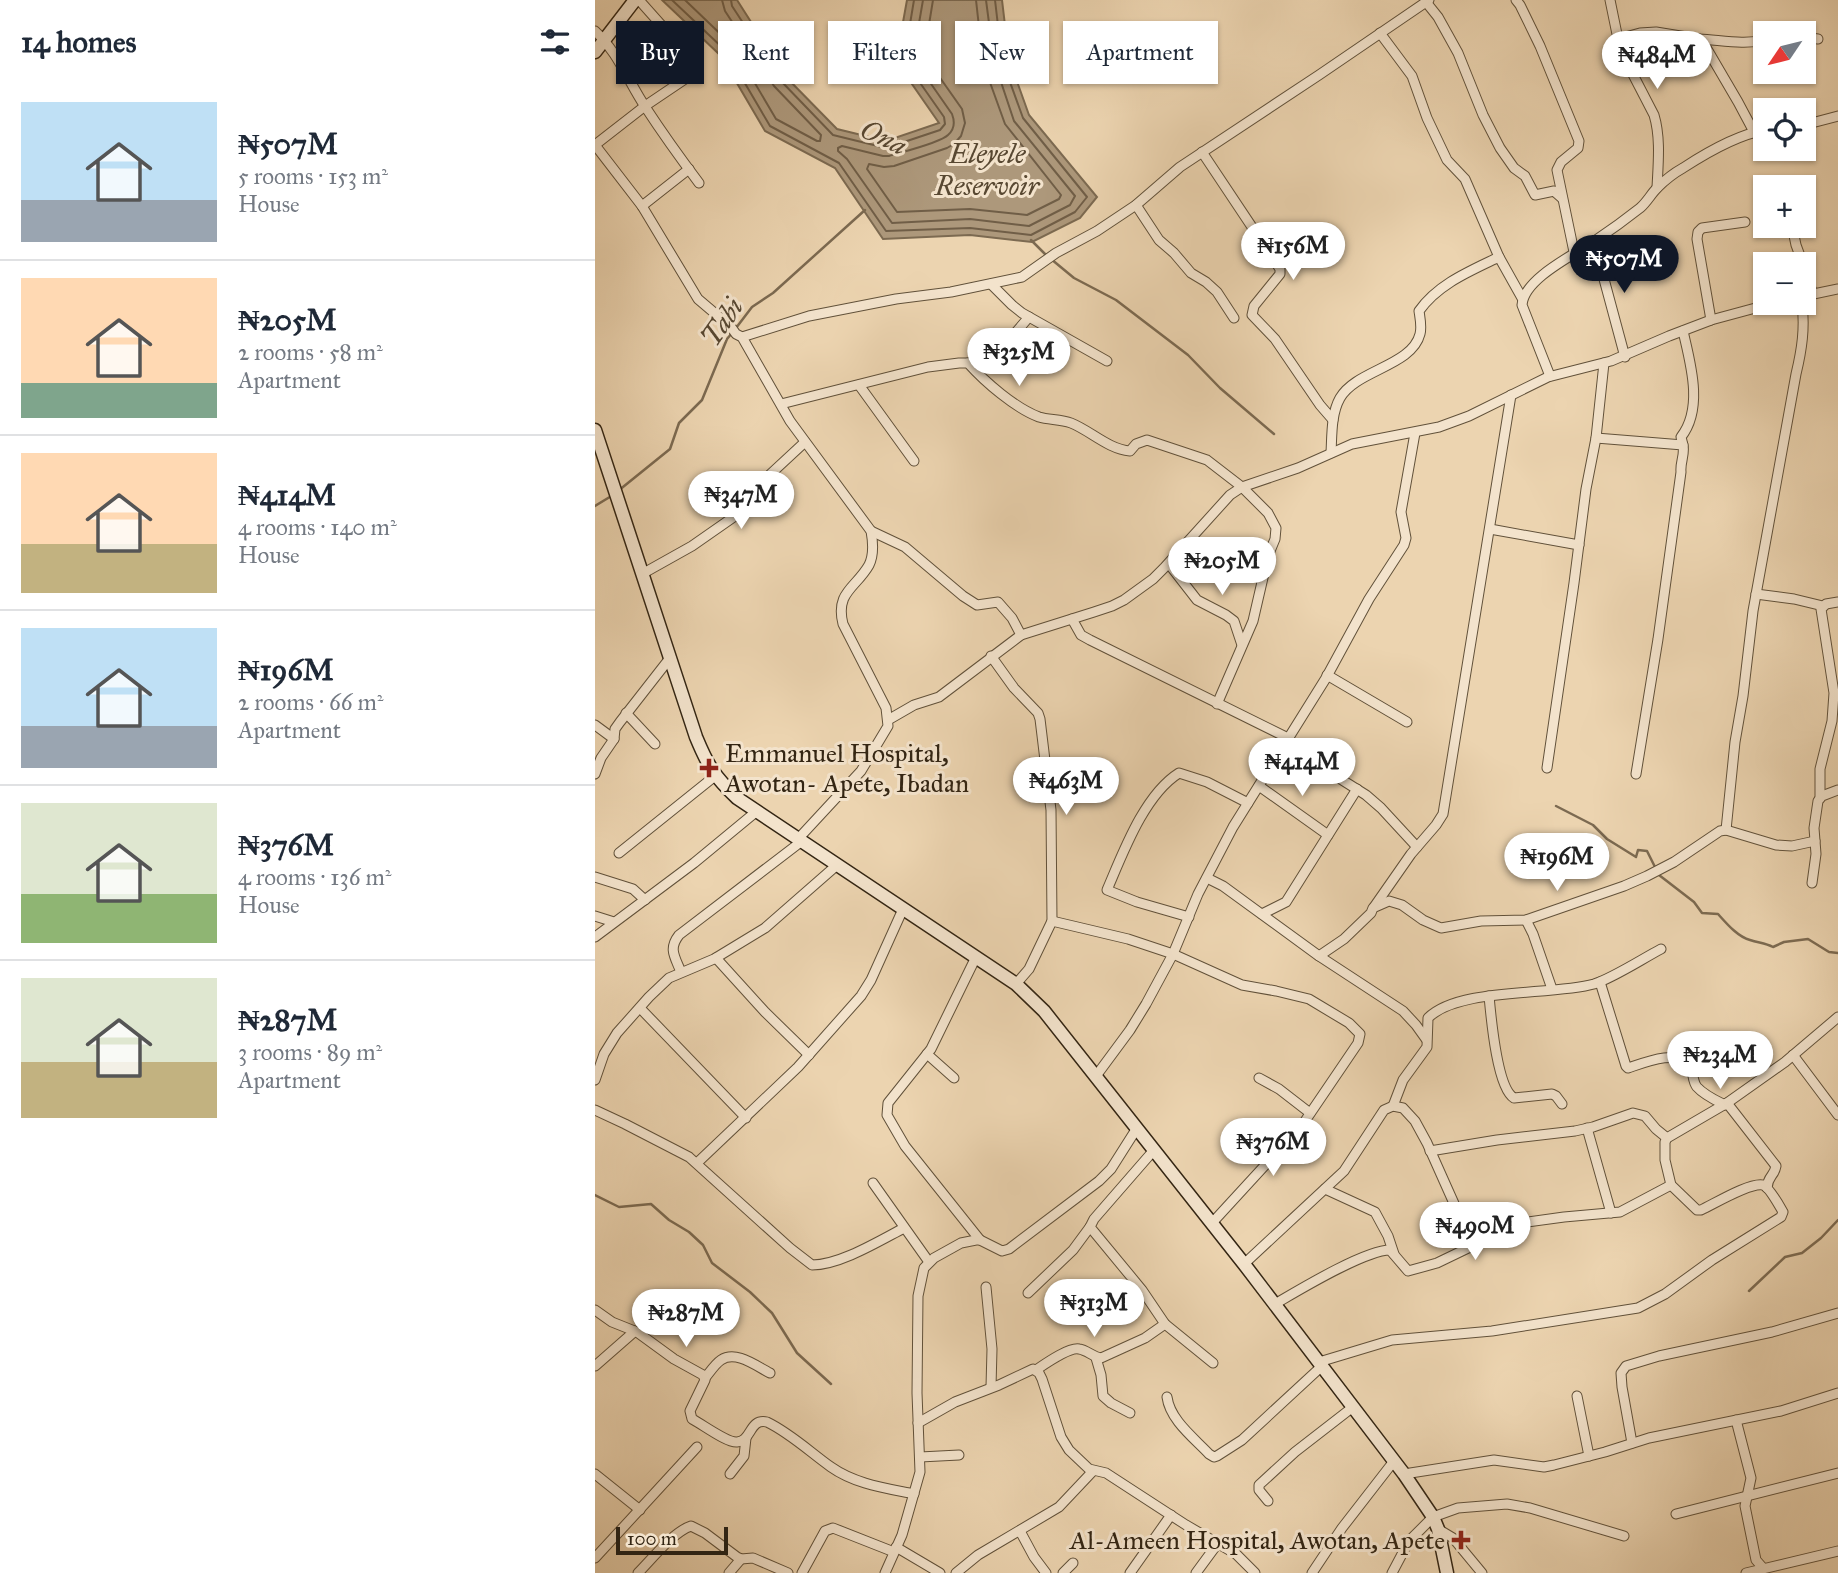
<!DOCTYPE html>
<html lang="en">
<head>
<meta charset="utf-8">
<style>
  body { margin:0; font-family:"IM FELL Great Primer",serif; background:#f6f6f7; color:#1f2937; height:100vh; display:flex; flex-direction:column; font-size:26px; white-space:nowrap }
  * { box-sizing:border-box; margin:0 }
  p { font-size:23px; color:#747a83 }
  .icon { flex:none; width:38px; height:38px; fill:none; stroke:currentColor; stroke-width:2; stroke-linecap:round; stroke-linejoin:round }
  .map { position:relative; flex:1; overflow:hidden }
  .panel { display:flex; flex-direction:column; background:#fff; width:595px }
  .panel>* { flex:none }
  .banner { position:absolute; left:21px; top:21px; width:665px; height:63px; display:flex; gap:14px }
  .needle { width:46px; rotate:235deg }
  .buttons { position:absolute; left:1158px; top:21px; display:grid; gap:14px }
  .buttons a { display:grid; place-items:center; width:63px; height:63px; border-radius:0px; background:#fff; box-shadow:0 2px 5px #0004; font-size:35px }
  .scale { position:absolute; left:21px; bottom:18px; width:112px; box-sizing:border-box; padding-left:7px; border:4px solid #332513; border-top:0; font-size:19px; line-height:24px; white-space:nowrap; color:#332513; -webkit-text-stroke:5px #f3e3cc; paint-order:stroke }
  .price { position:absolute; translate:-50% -60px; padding:0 16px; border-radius:24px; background:#fff; color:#222; font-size:23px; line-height:46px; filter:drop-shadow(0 2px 4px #0008) }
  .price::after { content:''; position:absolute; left:50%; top:42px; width:21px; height:16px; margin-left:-10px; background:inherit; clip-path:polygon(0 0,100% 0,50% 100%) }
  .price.active { background:#111827; color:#fff }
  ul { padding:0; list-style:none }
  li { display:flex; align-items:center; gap:21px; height:175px; padding:0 21px }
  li+li { border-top:2px solid #e0e1e3 }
  li span { display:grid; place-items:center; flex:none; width:196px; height:140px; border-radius:0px; color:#555 }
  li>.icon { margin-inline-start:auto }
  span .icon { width:84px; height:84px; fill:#fffc; stroke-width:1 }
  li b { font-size:30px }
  h2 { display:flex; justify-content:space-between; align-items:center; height:84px; padding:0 21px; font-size:30px }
  .chip { padding:0 24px; border-radius:0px; background:#fff; box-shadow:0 2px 5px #0004; font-size:24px; line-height:63px }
  .chip.active { background:#111827; color:#fff }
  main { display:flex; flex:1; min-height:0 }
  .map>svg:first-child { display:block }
</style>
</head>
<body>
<main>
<section class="panel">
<h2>14 homes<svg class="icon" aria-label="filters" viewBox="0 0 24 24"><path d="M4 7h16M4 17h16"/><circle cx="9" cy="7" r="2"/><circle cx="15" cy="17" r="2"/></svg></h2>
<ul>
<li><span style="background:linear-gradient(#bfe0f5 70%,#9aa5b1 0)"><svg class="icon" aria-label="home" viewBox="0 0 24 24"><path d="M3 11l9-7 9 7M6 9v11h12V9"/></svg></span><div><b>₦507M</b><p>5 rooms · 153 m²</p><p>House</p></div></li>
<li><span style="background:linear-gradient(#ffd9b3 75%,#7fa58c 0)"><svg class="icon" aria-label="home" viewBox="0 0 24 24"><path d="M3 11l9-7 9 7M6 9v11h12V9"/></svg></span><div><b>₦205M</b><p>2 rooms · 58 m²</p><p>Apartment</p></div></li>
<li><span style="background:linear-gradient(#ffd9b3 65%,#c2b280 0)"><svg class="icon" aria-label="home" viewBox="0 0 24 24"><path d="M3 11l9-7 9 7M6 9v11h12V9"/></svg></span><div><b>₦414M</b><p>4 rooms · 140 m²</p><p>House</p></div></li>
<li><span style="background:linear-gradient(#bfe0f5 70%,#9aa5b1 0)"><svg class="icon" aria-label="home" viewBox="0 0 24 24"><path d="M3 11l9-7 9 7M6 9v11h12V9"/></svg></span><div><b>₦196M</b><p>2 rooms · 66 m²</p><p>Apartment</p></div></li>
<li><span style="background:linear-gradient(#dfe7d0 65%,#8fb573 0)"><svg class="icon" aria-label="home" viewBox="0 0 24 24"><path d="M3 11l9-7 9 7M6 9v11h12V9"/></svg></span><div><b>₦376M</b><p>4 rooms · 136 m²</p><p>House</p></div></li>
<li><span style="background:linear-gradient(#dfe7d0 60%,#c2b280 0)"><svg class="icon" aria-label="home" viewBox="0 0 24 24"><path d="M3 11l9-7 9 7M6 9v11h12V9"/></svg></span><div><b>₦287M</b><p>3 rooms · 89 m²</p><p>Apartment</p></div></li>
</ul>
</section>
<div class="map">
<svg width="1243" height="1573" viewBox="0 0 1243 1573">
  <rect width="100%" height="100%" fill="#ecd4b0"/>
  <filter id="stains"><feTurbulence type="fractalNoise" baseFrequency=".00286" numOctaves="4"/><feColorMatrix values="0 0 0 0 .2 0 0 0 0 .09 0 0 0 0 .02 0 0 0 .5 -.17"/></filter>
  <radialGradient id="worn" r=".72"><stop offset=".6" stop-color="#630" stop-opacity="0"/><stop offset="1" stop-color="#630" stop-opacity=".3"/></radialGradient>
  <polygon fill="#ad987b" stroke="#7c6a51" stroke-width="2" points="67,0 142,0 191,77 242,129 291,141 344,123 301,61 312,0 407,0 414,59 434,115 502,197 485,218 437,242 375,235 288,239 240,168 170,131 126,56"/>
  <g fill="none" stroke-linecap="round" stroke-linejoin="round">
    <g stroke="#705e47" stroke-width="2">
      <polyline points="77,0 131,51 175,126 244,163 291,231 375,228 436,235 480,212 492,197 428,118 407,60 400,0"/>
      <polyline points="90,0 138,46 181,119 222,141 225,141 226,135 179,86 130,11 127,0"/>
      <polyline points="136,0 137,6 186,81 238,135 291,148 345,130 350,124 349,117 309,60 319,0"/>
      <path d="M 328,0 L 318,58 L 357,114 C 360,122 360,129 353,135 C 345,143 307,152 294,156 L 288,156 L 247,146 L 243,148 L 243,151 L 252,159 L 297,223 L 375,219 L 434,226 L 475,205 L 480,196 L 419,121 L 399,61 L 391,0"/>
      <polyline points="338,0 329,55 367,109 370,123 366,136 359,144 352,148 299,166 289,167 274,164 272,169 302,212 375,209 432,215 464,199 466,195 410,124 388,63 381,0"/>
    </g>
    <g stroke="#7c6a51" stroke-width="2.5">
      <polyline points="436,240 451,255"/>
      <polyline points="456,259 479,278 521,300 593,355 625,388 679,434"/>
      <polyline points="141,328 157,307 178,293 270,210"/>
      <polyline points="23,491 75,449 84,423 107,400 132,339 137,333"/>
      <polyline points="0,506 18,495"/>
      <polyline points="961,806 998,825 1012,839 1041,857 1043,850 1052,851 1060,867"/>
      <path d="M 1064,875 L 1099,902 L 1107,913 L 1123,914 C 1132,924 1143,937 1155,940 C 1164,943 1170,943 1178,947 L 1189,942 L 1213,939 L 1234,952 L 1243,953"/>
      <polyline points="0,1195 24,1207 56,1204 74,1220 94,1232 108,1245 117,1263 155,1292 177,1313 202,1353 236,1384"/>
      <polyline points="1154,1291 1190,1257 1207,1253 1226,1238 1243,1220"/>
    </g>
    <defs>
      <g id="street">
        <polyline points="921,0 925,5 945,46 984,141 983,148 966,162 962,170 979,252"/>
        <path d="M 1015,0 L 1023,39 L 1030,59 L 1059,115 C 1066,138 1063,165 1062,188"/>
        <polyline points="831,2 843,17 863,53 888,115 905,148 919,168 930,176 940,195 959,191 967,198"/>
        <path d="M 0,31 C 23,52 34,83 51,108 C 68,134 86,159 104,183"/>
        <polyline points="785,33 817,76 832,118 852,160 870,179 904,257 927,298"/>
        <polyline points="1209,37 1223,39"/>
        <polyline points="1023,39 1045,33 1061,32 1104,39 1112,49 1143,102 1159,132"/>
        <path d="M 1104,39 C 1126,40 1148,45 1171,40"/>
        <polyline points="1209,125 1243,116"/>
        <path d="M 0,145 L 47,206 L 103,299 L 136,327 L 141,334 L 147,337 L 195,421 L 276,531 C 278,542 279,555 274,565 C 261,588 240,592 248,624 L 291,708 L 293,726 L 266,771 L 203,839"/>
        <polyline points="0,145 50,106 96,75 101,64 44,0"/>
        <polyline points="607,152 685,269 685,274 659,306 657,315 680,339 725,405 738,420"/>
        <polyline points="541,205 564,240 579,253 596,273 611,282 622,292 639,318"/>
        <polyline points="47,206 94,169"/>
        <polyline points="1197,226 1201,245 1208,264"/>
        <polyline points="999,242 1030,357"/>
        <polyline points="1209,269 1218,294"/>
        <polyline points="396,284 417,305 427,313 512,361"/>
        <polyline points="1209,296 1243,289"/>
        <polyline points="1116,320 1102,239 1103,232 1107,228 1150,222"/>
        <polyline points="147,337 214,316 301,299 356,292 427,277 461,253 502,231 541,205 585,167 724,75 834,0"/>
        <path d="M 373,363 C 380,363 383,359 388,357 C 409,349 420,333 434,317"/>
        <path d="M 955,376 L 927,305 C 929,278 981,254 1001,240 C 1016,230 1031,219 1045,208 C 1052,202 1056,194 1062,188 C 1070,180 1079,173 1088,168 C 1111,153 1144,134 1171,130"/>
        <polyline points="264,385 319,461"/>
        <path d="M 186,404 L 333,367 L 364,363 L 373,363 C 390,382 420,408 444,417 C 454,420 466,419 476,423 C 496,431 513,449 535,451 L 541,444 L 552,440 L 612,460 L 647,487 L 673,513 L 681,528 L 680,539 L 673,556 L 658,621 L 622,704"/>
        <path d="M 1001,438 L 1088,445 C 1090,455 1085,462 1086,472 L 1063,639 L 1041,774"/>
        <path d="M 1088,445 L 1086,437 C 1109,408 1095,362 1088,331"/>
        <path d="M 736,453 C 737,435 736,414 745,398 C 761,370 817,366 825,334 C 827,327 825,318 824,311 C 843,284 875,271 904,257"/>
        <polyline points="895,529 984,545"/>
        <polyline points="276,531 310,547 368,596 382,605 403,602 417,618 426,635"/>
        <polyline points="574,564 602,600 631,615 639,621 647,645"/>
        <polyline points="47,574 97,546 140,516 168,481 210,442"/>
        <polyline points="1161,594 1199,599 1228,606"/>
        <polyline points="477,619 486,635 495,640 693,738"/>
        <polyline points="396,656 419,688 443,713 445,719 456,810 457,921 434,969 421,984"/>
        <polyline points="732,675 812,722"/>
        <polyline points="31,713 60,744"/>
        <polyline points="293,720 319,705 344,697 426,635 499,612 517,606 529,600 558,579 569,568 635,495 647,487 703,468 757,444 844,427 874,416 953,377 1016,361 1074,336 1116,320 1179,303"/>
        <polyline points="0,725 19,739"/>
        <polyline points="690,744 771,795 786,808 822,847"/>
        <polyline points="952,768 979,583 991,489 1001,438 1009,363"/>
        <polyline points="0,774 6,758 19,739 20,729 25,722 75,658"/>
        <polyline points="664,786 733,835"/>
        <polyline points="1225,798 1225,769 1237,721 1239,693 1226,609 1231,604 1243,602"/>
        <path d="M 1131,830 L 1140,742 L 1148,696 L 1158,611 L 1201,374 C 1207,349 1210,328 1207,303"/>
        <polyline points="24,853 120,776"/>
        <polyline points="0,877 38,889 50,900"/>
        <polyline points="612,878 628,886 724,956 808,1011 821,1025 831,1039"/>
        <polyline points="1217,883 1221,854 1219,828 1223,801 1227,796 1243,790"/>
        <polyline points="779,907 816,854 841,825 848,814 916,395"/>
        <polyline points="667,914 691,902 762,789"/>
        <polyline points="0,916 19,922"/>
        <path d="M 594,917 L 542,902 L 512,890 C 528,853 549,795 584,773 L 612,782 L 653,803"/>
        <polyline points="931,920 938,934 957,989"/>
        <polyline points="457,921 533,939 578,954 647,985 681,991 714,999 754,1023 765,1034 763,1043 708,1124 617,1223"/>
        <polyline points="0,937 99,863 162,811"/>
        <polyline points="724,956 749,939 776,913 778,908 794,901 807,905 828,920 846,928 886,921 931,920 1029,886 1052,876 1079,862 1125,831 1131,830 1181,845 1197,846 1220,841"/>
        <polyline points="381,957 336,1049 293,1103 292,1115 310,1146 385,1240"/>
        <polyline points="121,958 170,1012 214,1055"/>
        <path d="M 86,972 C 80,957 73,949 84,935 L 207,841"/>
        <path d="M 1005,982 L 1031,1066 L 1033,1068 C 1048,1063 1085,1048 1095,1066 C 1099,1073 1097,1081 1102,1087 C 1109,1095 1120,1100 1130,1105"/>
        <path d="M 894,996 C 896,1017 902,1088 919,1098 L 957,1094 L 961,1096 L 967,1104"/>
        <polyline points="45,1008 151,1118"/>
        <polyline points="332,1054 359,1078"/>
        <polyline points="1198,1055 1243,1115"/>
        <polyline points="501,1076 535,1030 551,1004 578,954 603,894 638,827 731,678 774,599 809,545 811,538 806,512 820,433"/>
        <polyline points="664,1078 684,1089 715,1113"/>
        <polyline points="0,1080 9,1054 22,1033 54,997 74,978 119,959 170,928 242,865"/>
        <path d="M 1132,1103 L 1181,1166 C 1179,1177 1173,1175 1172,1188"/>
        <path d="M 798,1106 L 808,1080 L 832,1047 L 833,1018 C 864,987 956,996 999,984 C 1018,978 1047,959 1066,949"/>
        <path d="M 0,1110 L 30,1124 L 94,1157 L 195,1248 L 217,1265 C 245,1265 284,1241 309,1228"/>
        <polyline points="992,1128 1016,1213"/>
        <polyline points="559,1150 499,1219 495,1227 547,1290 570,1324 618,1363"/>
        <polyline points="835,1151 902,1140 980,1131 998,1127 1038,1113 1050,1116 1061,1129 1072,1138"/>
        <polyline points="102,1163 203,1067 266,996 276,980 308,909"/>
        <polyline points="278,1183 334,1262"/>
        <polyline points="730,1189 780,1212 793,1236 799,1254"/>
        <polyline points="649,1264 749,1171 789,1110 798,1106 808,1108 820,1121 832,1143 878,1246"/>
        <polyline points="391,1287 397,1349 396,1387"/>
        <polyline points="433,1293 478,1250 495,1227"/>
        <path d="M 680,1304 C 704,1290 770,1250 795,1250 L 813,1271 L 842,1263 L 925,1223 L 969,1217 L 1025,1212 L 1076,1185"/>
        <path d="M 0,1310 L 17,1322 L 42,1332 L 79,1359 L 108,1375 L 110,1380 L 95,1411 L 97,1419 C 107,1424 132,1443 142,1442 C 157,1441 154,1418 172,1422 C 195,1433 215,1452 236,1467 C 260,1484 290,1488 319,1494"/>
        <polyline points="501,1358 506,1375 508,1396 516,1403 535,1413"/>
        <path d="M 724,1362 L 797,1340 L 897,1331 L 1043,1308 L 1070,1294 L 1117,1260 L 1186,1217 L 1188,1212 C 1184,1205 1174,1187 1168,1185 C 1155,1182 1119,1204 1106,1210 L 1102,1210 L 1076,1185 L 1070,1160 L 1070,1142 L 1072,1138 L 1132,1103 L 1190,1062 L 1243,1017"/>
        <polyline points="0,1366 40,1331"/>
        <path d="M 441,1370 C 450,1364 474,1347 484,1349 C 492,1350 498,1357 506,1358 L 550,1338 L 570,1324"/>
        <path d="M 110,1378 C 115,1372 120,1364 126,1360 C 141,1350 161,1366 175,1373"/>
        <polyline points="982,1396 994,1456"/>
        <path d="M 572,1397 C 575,1420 599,1438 614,1454 L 619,1457 L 622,1456 L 647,1440 L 727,1366"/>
        <polyline points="1141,1420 1156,1478 1150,1506 1161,1560 1168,1568"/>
        <polyline points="323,1423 360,1402 404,1385 438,1369 444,1373 447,1379 466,1437 474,1450 494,1469 511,1473 591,1525 641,1554 660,1573"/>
        <polyline points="1037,1443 1027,1387 1026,1373 1031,1366 1064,1356 1177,1332 1243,1313"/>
        <polyline points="325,1457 364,1455"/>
        <polyline points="0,1474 45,1510"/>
        <polyline points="135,1474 149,1456 151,1438"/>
        <polyline points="809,1474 899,1460 949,1467 959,1465 1010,1452 1054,1438 1186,1411 1243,1393"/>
        <polyline points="673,1501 664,1490 664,1485 700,1452 758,1407"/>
        <polyline points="1081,1514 1243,1473"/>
        <polyline points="843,1529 858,1538 887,1573"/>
        <polyline points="425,1531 439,1557 451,1573"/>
        <polyline points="301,1547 345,1573"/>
        <polyline points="0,1558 102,1447"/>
        <path d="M 43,1573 C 57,1559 78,1532 96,1526 L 110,1533 L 142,1557 L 146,1559 L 158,1558 L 193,1573"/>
        <polyline points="134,1573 146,1559"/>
        <polyline points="207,1573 230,1531 238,1528 299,1552"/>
        <polyline points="290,1573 307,1535 325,1472 322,1393 323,1296 329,1268 339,1258 366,1243 381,1240 385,1240 407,1251 414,1249 504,1181 516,1169 542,1128"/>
        <polyline points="361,1573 383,1555 464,1507 498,1471"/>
        <polyline points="468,1573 478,1563"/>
        <polyline points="535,1573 576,1515"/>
        <polyline points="601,1573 623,1543"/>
        <polyline points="717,1573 747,1528 799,1461"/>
        <polyline points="797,1573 814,1541 838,1517 863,1508 912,1504 935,1508 1029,1536"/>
        <polyline points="1151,1573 1243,1551"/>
      </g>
      <g id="secondary">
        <polyline points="0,52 40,0"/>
        <path d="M 0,430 L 101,737 C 113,766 119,776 142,798 L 421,984 L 449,1011 L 649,1264 L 809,1474 L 838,1517 L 843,1529 L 852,1573"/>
      </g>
    </defs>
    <use href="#street" stroke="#61513a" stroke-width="11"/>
    <use href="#secondary" stroke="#332513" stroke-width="15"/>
    <use href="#street" stroke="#f3e3cc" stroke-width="9"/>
    <use href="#secondary" stroke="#f3e3cc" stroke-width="12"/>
  </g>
  <g fill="#8f2418" stroke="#f3e3cc" stroke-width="2.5">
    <path d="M110.5 757.5h7v7h7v7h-7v7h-7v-7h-7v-7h7z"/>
    <path d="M862.5 1529.5h7v7h7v7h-7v7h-7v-7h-7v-7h7z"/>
  </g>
  <g text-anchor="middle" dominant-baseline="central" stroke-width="6" stroke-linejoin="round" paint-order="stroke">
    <g font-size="26" fill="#332513" stroke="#f3e3cc" text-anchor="start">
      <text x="130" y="753">Emmanuel Hospital,<tspan x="130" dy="30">Awotan- Apete, Ibadan</tspan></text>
      <text x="850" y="1540" text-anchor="end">Al-Ameen Hospital, Awotan, Apete</text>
    </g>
    <g font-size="28" font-style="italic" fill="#584832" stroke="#f3e3cc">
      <text transform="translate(289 137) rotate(25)">Ona</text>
      <text x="392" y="153">Eleyele<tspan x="392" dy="32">Reservoir</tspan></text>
      <text transform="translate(127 322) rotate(-56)">Tabi</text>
    </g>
  </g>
  <rect width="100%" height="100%" filter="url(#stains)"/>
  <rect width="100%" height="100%" fill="url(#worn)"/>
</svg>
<div class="buttons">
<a><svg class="needle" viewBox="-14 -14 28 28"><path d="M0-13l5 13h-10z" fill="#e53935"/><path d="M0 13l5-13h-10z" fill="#747a83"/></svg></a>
<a><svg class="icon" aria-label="locate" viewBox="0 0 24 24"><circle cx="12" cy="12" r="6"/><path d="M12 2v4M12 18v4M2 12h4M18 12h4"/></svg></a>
<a>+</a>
<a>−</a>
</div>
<div class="scale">100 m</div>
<b class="price" style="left:1062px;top:91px">₦484M</b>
<b class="price" style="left:698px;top:282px">₦156M</b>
<b class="price active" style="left:1029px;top:295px">₦507M</b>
<b class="price" style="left:424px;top:388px">₦325M</b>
<b class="price" style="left:146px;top:531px">₦347M</b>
<b class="price" style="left:627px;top:597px">₦205M</b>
<b class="price" style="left:707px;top:798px">₦414M</b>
<b class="price" style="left:471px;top:817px">₦463M</b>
<b class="price" style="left:962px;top:893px">₦196M</b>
<b class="price" style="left:1125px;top:1091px">₦234M</b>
<b class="price" style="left:678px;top:1178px">₦376M</b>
<b class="price" style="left:880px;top:1262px">₦490M</b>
<b class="price" style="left:499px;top:1339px">₦313M</b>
<b class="price" style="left:91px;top:1349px">₦287M</b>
<div class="banner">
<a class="chip active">Buy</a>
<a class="chip">Rent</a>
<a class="chip">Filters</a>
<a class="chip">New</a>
<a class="chip">Apartment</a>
</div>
</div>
</main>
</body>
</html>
